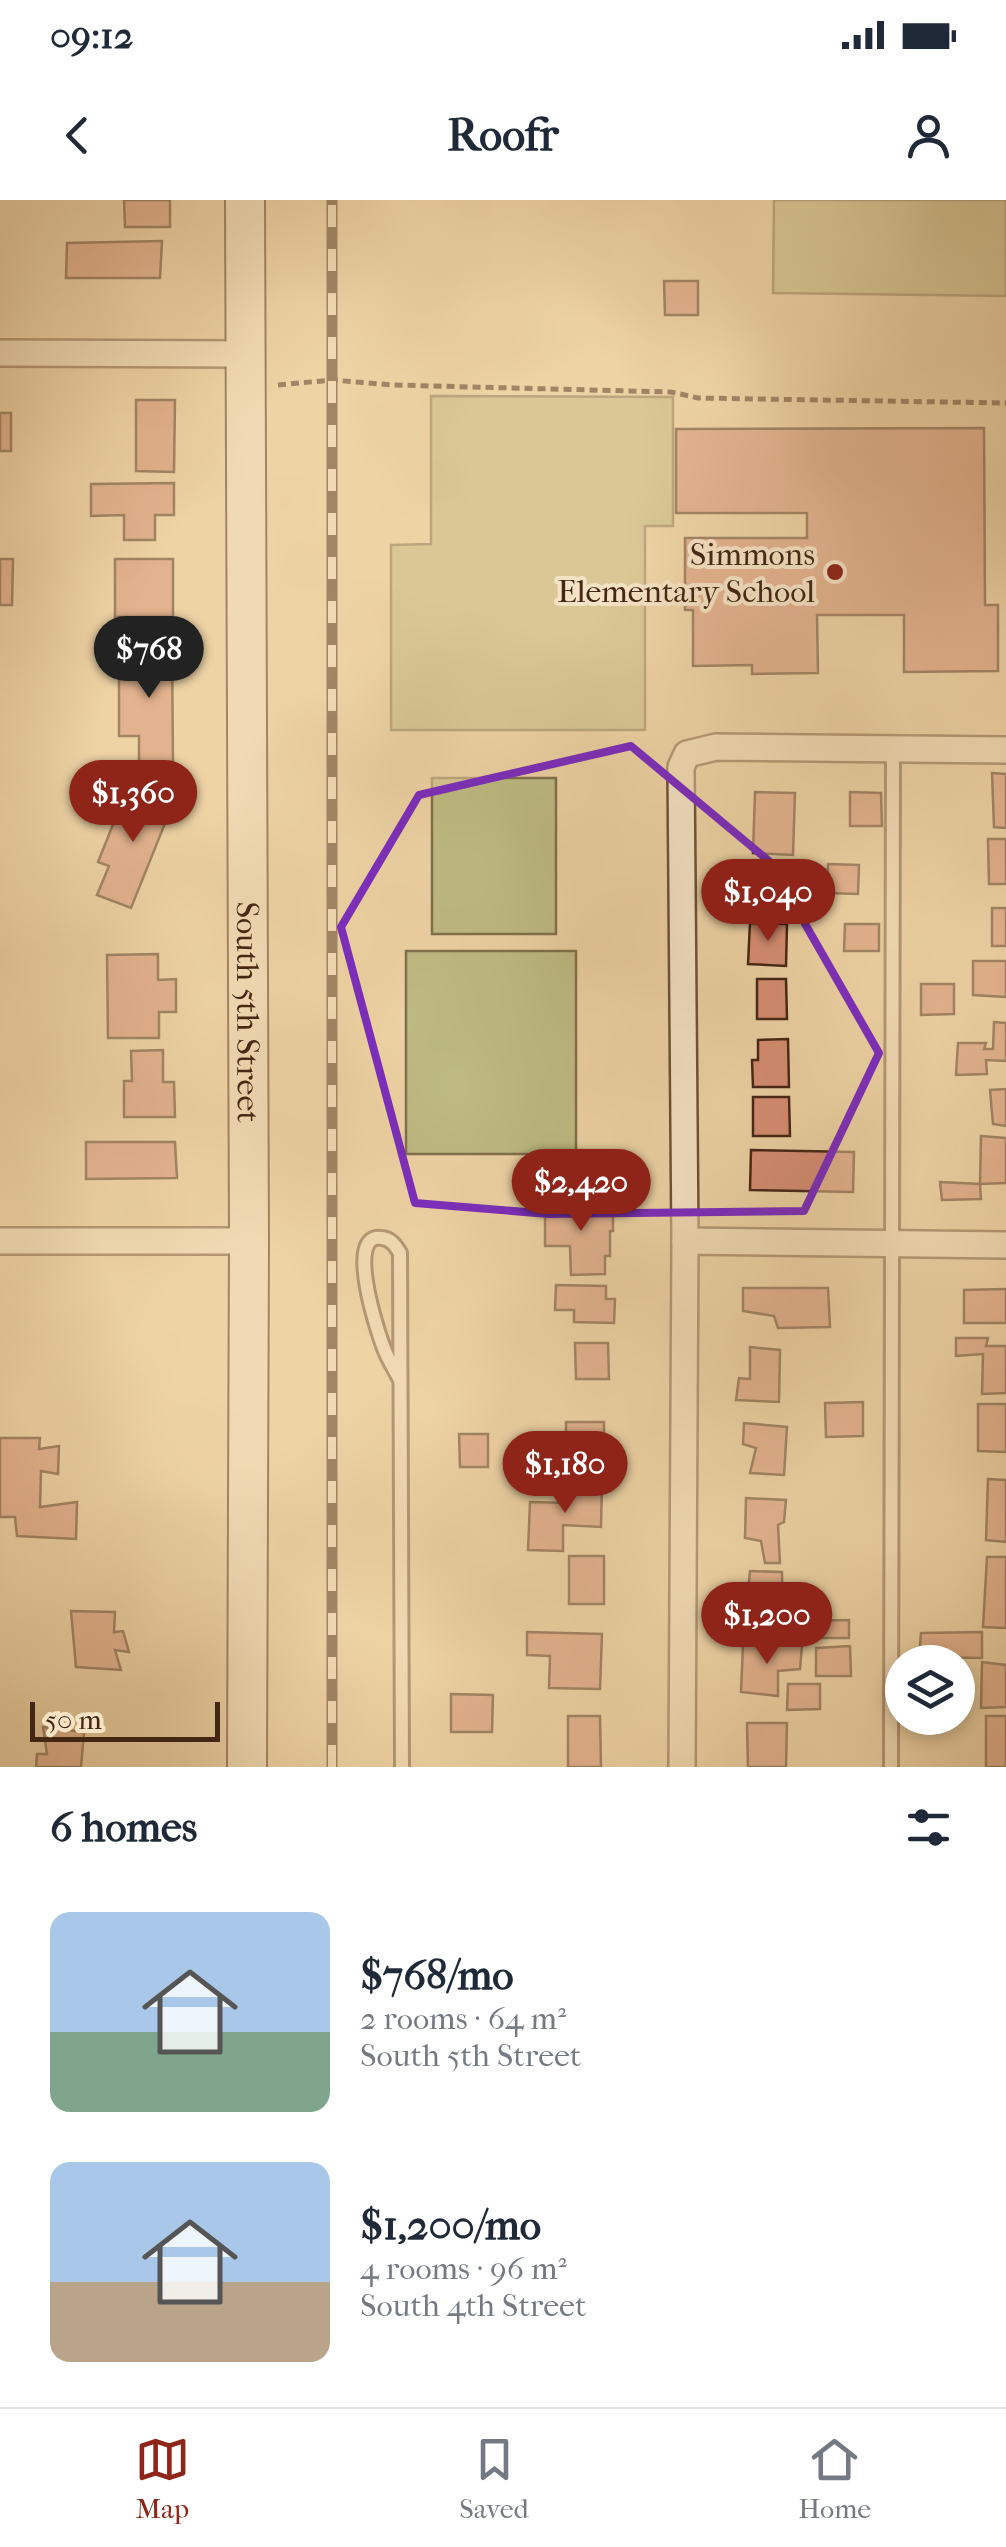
<!DOCTYPE html>
<html lang="en">
<head>
<meta charset="utf-8">
<style>
  body { margin:0; font-family:"IM FELL French Canon",serif; background:#f2f2f3; color:#1f2937; height:100vh; display:flex; flex-direction:column; font-size:38px; white-space:nowrap }
  * { box-sizing:border-box; margin:0 }
  p { font-size:32px; color:#747a83 }
  .icon { flex:none; width:55px; height:55px; fill:none; stroke:currentColor; stroke-width:2; stroke-linecap:round; stroke-linejoin:round }
  .map { position:relative; height:1567px; overflow:hidden }
  .sheet { display:flex; flex-direction:column; background:#fff; flex:1 }
  .sheet>* { flex:none }
  .buttons { position:absolute; left:885px; top:1445px; display:grid; gap:20px }
  .buttons a { display:grid; place-items:center; width:90px; height:90px; border-radius:50%; background:#fff; box-shadow:0 5px 15px #0003; font-size:50px }
  .scale { position:absolute; left:30px; bottom:25px; width:190px; box-sizing:border-box; padding-left:10px; border:5px solid #442615; border-top:0; font-size:28px; line-height:35px; white-space:nowrap; color:#442615; -webkit-text-stroke:8px #f4e2c4; paint-order:stroke }
  .price { position:absolute; translate:-50% -85px; padding:0 22px; border-radius:35px; background:#8f2418; color:#fff; font-size:32px; line-height:65px; filter:drop-shadow(0 2px 5px #0008) }
  .price::after { content:''; position:absolute; left:50%; top:60px; width:30px; height:22px; margin-left:-15px; background:inherit; clip-path:polygon(0 0,100% 0,50% 100%) }
  .price.selected { background:#222; color:#fff }
  ul { padding:0; list-style:none }
  li { display:flex; align-items:center; gap:30px; height:250px; padding:0 50px }
  li span { display:grid; place-items:center; flex:none; width:280px; height:200px; border-radius:20px; color:#555 }
  li>.icon { margin-inline-start:auto }
  span .icon { width:120px; height:120px; fill:#fffc; stroke-width:1 }
  li b { font-size:42px }
  h2 { display:flex; justify-content:space-between; align-items:center; height:120px; padding:0 50px; font-size:42px }
  .status { display:flex; justify-content:space-between; align-items:center; height:70px; padding:0 50px; background:#fff; direction:ltr }
  .status svg { height:28px; fill:currentColor }
  header { display:flex; justify-content:space-between; align-items:center; height:130px; padding:0 50px; background:#fff; font-size:45px; font-weight:800 }
  .tabs { display:flex; justify-content:space-around; align-items:center; height:140px; border-top:2px solid #e0e1e3; background:#fff; font-size:28px; color:#747a83 }
  .tabs a { display:grid; justify-items:center; gap:5px }
  .tabs .selected { color:#8f2418 }
  .map>svg:first-child { display:block }
</style>
</head>
<body>
<div class="status"><b>09:12</b><svg viewBox="0 0 49 12"><path d="M0 12V9h3v3zM5 12V6h3v6zM10 12V3h3v9zM15 12V0h3v12zM26 1h20v11H26zM47 4h2v5h-2z"/></svg></div>
<header><svg class="icon" aria-label="back" viewBox="0 0 24 24"><path d="M15 5l-7 7 7 7"/></svg>Roofr<svg class="icon" aria-label="person" viewBox="0 0 24 24"><circle cx="12" cy="8" r="4"/><path d="M4 21q1-7 8-7t8 7"/></svg></header>
<div class="map">
<svg width="1006" height="1567" viewBox="0 0 1006 1567">
  <rect width="100%" height="100%" fill="#eed3a5"/>
  <filter id="stains"><feTurbulence type="fractalNoise" baseFrequency=".002" numOctaves="4"/><feColorMatrix values="0 0 0 0 .2 0 0 0 0 .09 0 0 0 0 .02 0 0 0 .5 -.17"/></filter>
  <radialGradient id="worn" r=".72"><stop offset=".6" stop-color="#630" stop-opacity="0"/><stop offset="1" stop-color="#630" stop-opacity=".3"/></radialGradient>
  <g fill="#bebb83" stroke="#81704c" stroke-width="2.5">
    <polygon points="774,0 1006,0 1006,96 773,93"/>
    <polygon points="431,196 673,197 673,326 645,326 645,530 391,530 391,345 431,344"/>
    <rect x="432" y="578" width="124" height="156"/>
    <rect x="406" y="751" width="170" height="203"/>
  </g>
  <g fill="#d68d73" stroke="#442615" stroke-width="2.5">
    <polygon points="124,0 170,0 170,27 125,27"/>
    <polygon points="162,41 160,78 66,78 67,43"/>
    <polygon points="664,81 698,81 698,115 665,115"/>
    <polygon points="136,200 175,200 174,272 136,271"/>
    <rect x="0" y="213" width="11" height="38"/>
    <polygon points="984,228 985,405 998,405 998,471 904,472 904,415 817,415 818,473 752,474 752,465 693,466 693,410 685,410 685,338 807,338 807,313 676,313 676,229"/>
    <polygon points="174,283 174,315 155,315 155,340 124,340 124,315 91,316 91,284"/>
    <polygon points="0,359 13,359 12,405 0,405"/>
    <rect x="115" y="359" width="58" height="58"/>
    <polygon points="136,439 172,439 173,564 139,564 139,536 119,536 119,467 136,467"/>
    <polygon points="992,573 1006,574 1006,628 994,627"/>
    <polygon points="145,584 176,596 131,708 97,695 109,666 98,662 122,602 136,608"/>
    <polygon points="755,592 795,593 793,655 753,653"/>
    <polygon points="850,592 881,593 882,626 850,626"/>
    <polygon points="988,639 1006,639 1006,684 989,684"/>
    <polygon points="828,664 859,665 858,694 827,693"/>
    <polygon points="755,674 789,675 788,688 811,689 810,709 754,707"/>
    <rect x="992" y="708" width="14" height="38"/>
    <polygon points="750,723 787,724 786,766 748,764"/>
    <polygon points="845,724 879,724 879,751 844,751"/>
    <polygon points="158,754 158,780 176,779 176,812 159,812 159,838 108,838 107,755"/>
    <polygon points="973,761 1006,761 1006,797 973,795"/>
    <polygon points="757,779 786,779 787,819 757,819"/>
    <polygon points="921,784 954,784 954,814 921,815"/>
    <polygon points="994,822 1006,823 1006,861 986,860 987,874 956,875 958,843 986,843 984,849 993,849"/>
    <polygon points="788,839 789,887 753,887 752,860 758,860 758,840"/>
    <polygon points="163,850 163,882 174,882 175,917 124,917 124,881 132,881 131,851"/>
    <polygon points="1006,889 1006,926 993,924 990,890"/>
    <polygon points="753,897 789,897 790,936 753,936"/>
    <polygon points="981,936 1006,938 1006,983 980,984"/>
    <polygon points="86,942 175,942 177,978 86,979"/>
    <polygon points="751,950 854,952 853,992 750,990"/>
    <polygon points="940,982 980,984 981,999 942,1000"/>
    <polygon points="613,1004 613,1031 610,1031 610,1056 605,1056 605,1074 571,1075 570,1046 545,1046 545,1005"/>
    <polygon points="556,1085 606,1086 606,1099 615,1099 614,1123 574,1122 574,1110 555,1110"/>
    <polygon points="743,1088 828,1088 830,1127 778,1128 774,1116 743,1111"/>
    <polygon points="1006,1089 1006,1123 964,1123 964,1090"/>
    <polygon points="956,1138 988,1138 986,1146 1006,1146 1006,1193 982,1194 983,1154 956,1156"/>
    <polygon points="575,1143 608,1143 609,1179 576,1179"/>
    <polygon points="750,1147 780,1150 779,1202 736,1200 739,1178 750,1179"/>
    <polygon points="863,1202 863,1236 826,1237 825,1203"/>
    <polygon points="978,1204 1006,1204 1006,1252 978,1251"/>
    <rect x="566" y="1222" width="38" height="51"/>
    <polygon points="744,1223 787,1227 784,1275 750,1273 756,1248 743,1244"/>
    <polygon points="459,1234 488,1234 488,1267 460,1267"/>
    <polygon points="0,1238 40,1238 39,1249 59,1246 58,1274 41,1271 40,1307 77,1302 76,1339 17,1336 15,1317 0,1317"/>
    <polygon points="988,1279 1006,1280 1006,1342 986,1340"/>
    <polygon points="569,1281 602,1282 601,1327 563,1325 563,1351 528,1350 530,1302 568,1303"/>
    <polygon points="746,1298 786,1300 784,1322 778,1325 780,1363 765,1363 761,1341 745,1338"/>
    <rect x="569" y="1356" width="35" height="48"/>
    <polygon points="987,1357 1006,1357 1006,1428 983,1427"/>
    <polygon points="750,1371 782,1372 783,1421 745,1420"/>
    <polygon points="71,1411 115,1412 114,1432 123,1431 129,1452 115,1450 121,1470 76,1467"/>
    <polygon points="849,1420 849,1438 783,1438 783,1421"/>
    <polygon points="527,1432 602,1434 600,1489 549,1488 550,1456 527,1455"/>
    <polygon points="982,1432 982,1458 919,1457 921,1433"/>
    <polygon points="743,1445 802,1445 800,1469 778,1471 778,1496 741,1492"/>
    <polygon points="850,1446 851,1476 816,1476 816,1448"/>
    <polygon points="982,1462 1006,1465 1006,1507 981,1508"/>
    <polygon points="788,1484 820,1484 820,1509 787,1510"/>
    <polygon points="451,1494 493,1495 492,1532 451,1532"/>
    <polygon points="568,1516 600,1516 601,1567 568,1567"/>
    <rect x="986" y="1516" width="20" height="51"/>
    <polygon points="747,1523 787,1523 786,1567 748,1567"/>
    <polygon points="43,1527 84,1532 81,1567 36,1567 37,1554 47,1554"/>
  </g>
  <g fill="none" stroke-linecap="round" stroke-linejoin="round">
    <defs>
      <g id="service">
        <path d="M 400,1180 C 395,1170 389,1161 385,1151 C 378,1134 344,1031 382,1038 C 391,1039 395,1045 400,1053 L 402,1567"/>
        <polyline points="891,1567 893,550"/>
      </g>
      <g id="minor">
        <polyline points="0,153 245,154"/>
        <polyline points="0,1041 249,1041"/>
        <polyline points="685,1041 1006,1045"/>
        <polyline points="682,1567 685,1041 681,567 687,554 716,547 1006,550"/>
      </g>
      <g id="secondary">
        <path id="s1" d="M 245,0 L 249,1041 L 247,1567"/>
      </g>
    </defs>
    <use href="#service" stroke="#6e5139" stroke-width="18"/>
    <use href="#minor" stroke="#6e5139" stroke-width="30"/>
    <use href="#secondary" stroke="#442615" stroke-width="42"/>
    <polyline stroke="#442615" stroke-width="5" stroke-dasharray="8 5" stroke-linecap="butt" points="278,185 332,180 393,185 671,192 698,198 1006,203"/>
    <use href="#service" stroke="#f4e2c4" stroke-width="12"/>
    <use href="#minor" stroke="#f4e2c4" stroke-width="25"/>
    <use href="#secondary" stroke="#f4e2c4" stroke-width="38"/>
    <defs>
      <polyline id="rail" points="332,1567 332,0"/>
    </defs>
    <use href="#rail" stroke="#442615" stroke-width="11"/>
    <use href="#rail" stroke="#f4e2c4" stroke-width="8" stroke-dasharray="22" stroke-linecap="butt"/>
  </g>
  <path d="M0 0H1006V1567H0ZM 631,546 L 769,661 L 879,853 L 804,1011 L 549,1014 L 415,1003 L 341,727 L 419,595 Z" fill="#eed3a5" fill-opacity=".55" fill-rule="evenodd"/>
  <path fill="none" stroke="#7b2cbf" stroke-width="8" stroke-linejoin="round" d="M 631,546 L 769,661 L 879,853 L 804,1011 L 549,1014 L 415,1003 L 341,727 L 419,595 Z"/>
  <circle fill="#8f2418" stroke="#f4e2c4" stroke-width="4" cx="835" cy="372" r="10"/>
  <g text-anchor="middle" dominant-baseline="central" stroke-width="8" stroke-linejoin="round" paint-order="stroke">
    <g font-size="32" fill="#442615" stroke="#f4e2c4" text-anchor="end">
      <text x="815" y="354">Simmons<tspan x="815" dy="37">Elementary School</tspan></text>
    </g>
    <g font-size="32" fill="#442615" stroke="#f4e2c4">
      <text stroke="none"><textPath href="#s1" startOffset="812">South 5th Street</textPath></text>
    </g>
  </g>
  <rect width="100%" height="100%" filter="url(#stains)"/>
  <rect width="100%" height="100%" fill="url(#worn)"/>
</svg>
<div class="buttons">
<a><svg class="icon" aria-label="layers" viewBox="0 0 24 24"><path d="M12 4l9 5-9 5-9-5zM3 14l9 5 9-5"/></svg></a>
</div>
<div class="scale">50 m</div>
<b class="price selected" style="left:149px;top:501px">$768</b>
<b class="price" style="left:133px;top:645px">$1,360</b>
<b class="price" style="left:768px;top:744px">$1,040</b>
<b class="price" style="left:581px;top:1034px">$2,420</b>
<b class="price" style="left:565px;top:1316px">$1,180</b>
<b class="price" style="left:767px;top:1467px">$1,200</b>
</div>
<section class="sheet">
<h2>6 homes<svg class="icon" aria-label="filters" viewBox="0 0 24 24"><path d="M4 7h16M4 17h16"/><circle cx="9" cy="7" r="2"/><circle cx="15" cy="17" r="2"/></svg></h2>
<ul>
<li><span style="background:linear-gradient(#a9c7e8 60%,#7fa58c 0)"><svg class="icon" aria-label="home" viewBox="0 0 24 24"><path d="M3 11l9-7 9 7M6 9v11h12V9"/></svg></span><div><b>$768/mo</b><p>2 rooms · 64 m²</p><p>South 5th Street</p></div></li>
<li><span style="background:linear-gradient(#a9c7e8 60%,#b9a48a 0)"><svg class="icon" aria-label="home" viewBox="0 0 24 24"><path d="M3 11l9-7 9 7M6 9v11h12V9"/></svg></span><div><b>$1,200/mo</b><p>4 rooms · 96 m²</p><p>South 4th Street</p></div></li>
</ul>
</section>
<nav class="tabs">
<a class="selected"><svg class="icon" aria-label="map" viewBox="0 0 24 24"><path d="M3 6l6-2 6 2 6-2v14l-6 2-6-2-6 2zM9 4v14M15 6v14"/></svg>Map</a>
<a><svg class="icon" aria-label="saved" viewBox="0 0 24 24"><path d="M7 4h10v16l-5-4-5 4z"/></svg>Saved</a>
<a><svg class="icon" aria-label="home" viewBox="0 0 24 24"><path d="M3 11l9-7 9 7M6 9v11h12V9"/></svg>Home</a>
</nav>
</body>
</html>
